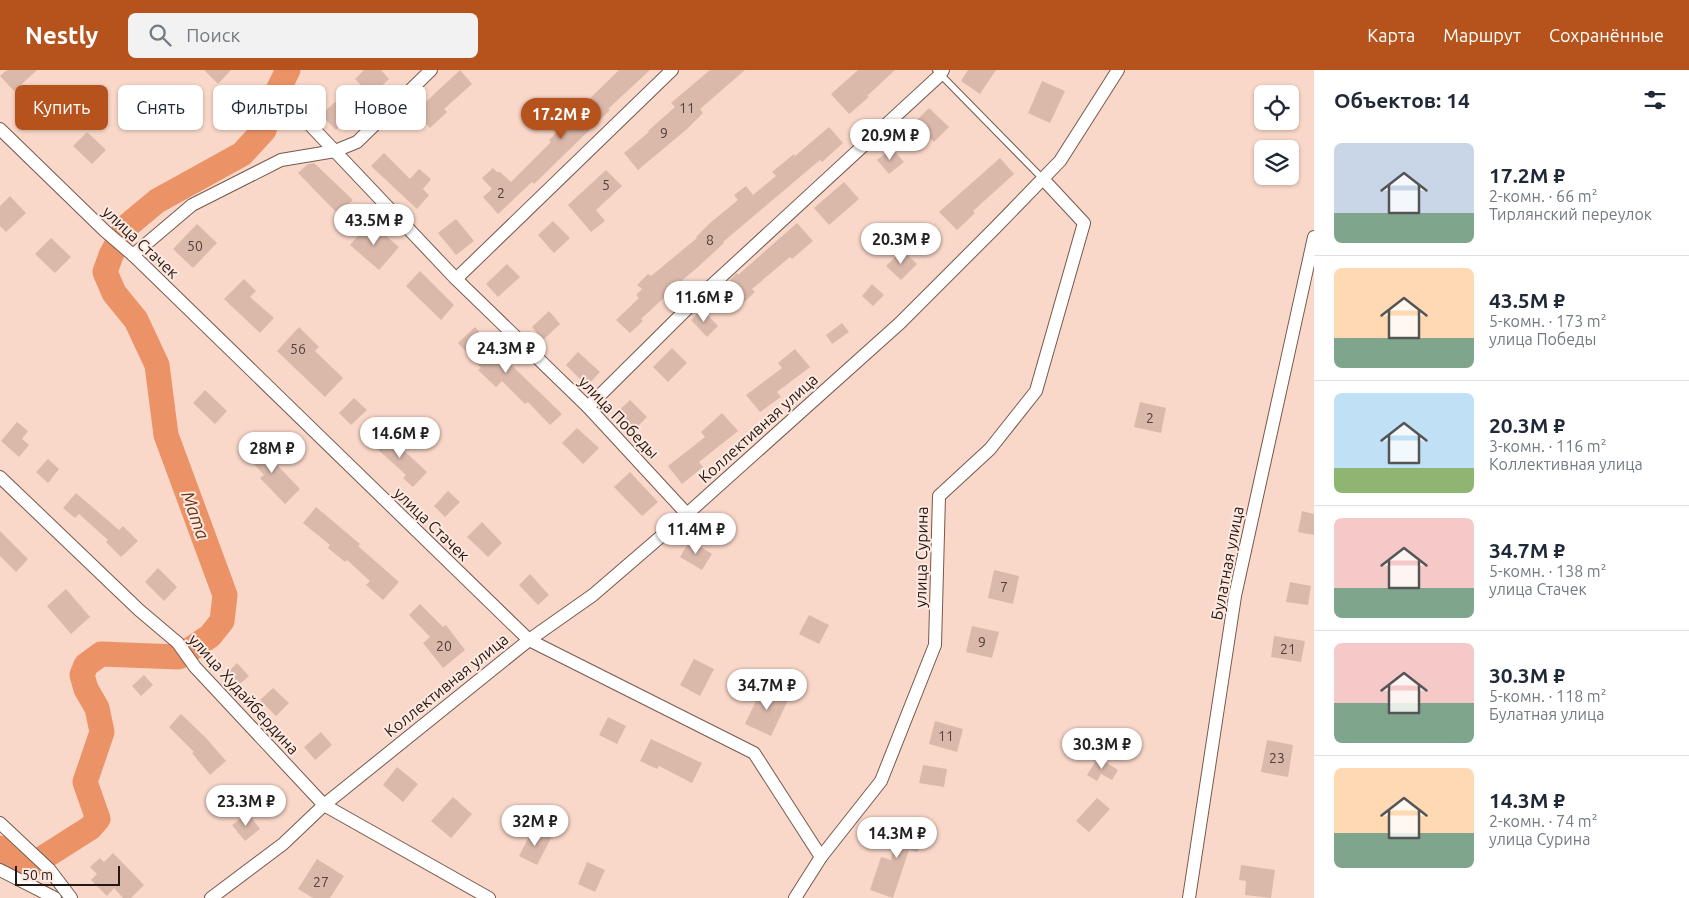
<!DOCTYPE html>
<html lang="ru">
<head>
<meta charset="utf-8">
<style>
  body { margin:0; font-family:Ubuntu,sans-serif; background:#f2f2f3; color:#1f2937; height:100vh; display:flex; flex-direction:column; font-size:19px; white-space:nowrap }
  * { box-sizing:border-box; margin:0 }
  p { font-size:16px; color:#747a83 }
  .icon { flex:none; width:28px; height:28px; fill:none; stroke:currentColor; stroke-width:2; stroke-linecap:round; stroke-linejoin:round }
  .map { position:relative; flex:1; overflow:hidden }
  .sheet { display:flex; flex-direction:column; background:#fff; width:375px }
  .sheet>* { flex:none }
  .guide { position:absolute; left:15px; top:15px; width:475px; height:45px; display:flex; gap:10px }
  .tools { position:absolute; left:1254px; top:15px; display:grid; gap:10px }
  .tools a { display:grid; place-items:center; width:45px; height:45px; border-radius:8px; background:#fff; box-shadow:0 1px 4px #0004; font-size:25px }
  .scale { position:absolute; left:15px; bottom:12px; width:105px; box-sizing:border-box; padding-left:5px; border:2px solid #241813; border-top:0; font-size:14px; line-height:18px; white-space:nowrap; color:#241813; -webkit-text-stroke:4px #fee9e0; paint-order:stroke }
  .price { position:absolute; translate:-50% -42px; padding:0 11px; border-radius:18px; background:#fff; color:#222; font-size:16px; line-height:32px; filter:drop-shadow(0 1px 2px #0008) }
  .price::after { content:''; position:absolute; left:50%; top:30px; width:15px; height:11px; margin-left:-8px; background:inherit; clip-path:polygon(0 0,100% 0,50% 100%) }
  .price.active { background:#b6531c; color:#fff }
  ul { padding:0; list-style:none }
  li { display:flex; align-items:center; gap:15px; height:125px; padding:0 20px }
  li+li { border-top:1px solid #e0e1e3 }
  li span { display:grid; place-items:center; flex:none; width:140px; height:100px; border-radius:8px; color:#555 }
  li>.icon { margin-inline-start:auto }
  span .icon { width:60px; height:60px; fill:#fffc; stroke-width:1 }
  li b { font-size:21px }
  h2 { display:flex; justify-content:space-between; align-items:center; height:60px; padding:0 20px; font-size:21px }
  .chip { padding:0 18px; border-radius:8px; background:#fff; box-shadow:0 1px 4px #0004; font-size:18px; line-height:45px }
  .chip.active { background:#b6531c; color:#fff }
  header { display:flex; align-items:center; gap:30px; box-sizing:border-box; height:70px; padding:0 25px; background:#b6531c; color:#fff }
  header strong { font-size:24px }
  nav { display:flex; gap:28px; margin-inline-start:auto; font-size:18px }
  .search { width:350px; height:45px; background:#f2f2f3; display:flex; align-items:center; gap:12px; box-sizing:border-box; padding:0 18px; border-radius:8px; color:#747a83; font-size:19px }
  main { display:flex; flex:1; min-height:0 }
  .map>svg:first-child { display:block }
</style>
</head>
<body>
<header>
<strong>Nestly</strong>
<div class="search"><svg class="icon" aria-label="search" viewBox="0 0 24 24"><circle cx="10" cy="10" r="6"/><path d="M15 15l6 6"/></svg>Поиск</div>
<nav><a>Карта</a><a>Маршрут</a><a>Сохранённые</a></nav>
</header>
<main>
<div class="map">
<svg width="1314" height="828" viewBox="0 0 1314 828">
  <rect width="100%" height="100%" fill="#fad8c9"/>
  <g fill="none" stroke-linecap="round" stroke-linejoin="round">
    <polyline stroke="#ec9267" stroke-width="25" points="0,778 8,783 12,791 27,798 90,758 98,749 85,712 102,662 97,638 86,619 82,605 86,595 101,584 179,587 210,566 222,551 225,525 166,365 157,295 136,250 114,223 105,202 111,185 127,156 157,131 242,84 264,60 272,32 288,0"/>
  </g>
  <g fill="#dab9ab">
    <polygon points="7,0 37,0 14,21 0,6"/>
    <polygon points="204,0 231,0 218,14"/>
    <polygon points="364,0 381,0 389,9 371,26 355,9"/>
    <polygon points="460,0 472,14 444,39 447,42 430,58 415,42"/>
    <polygon points="619,0 650,0 608,39 610,40 534,114 532,112 498,144 483,127 492,119 482,108 493,98 497,102 500,102 511,112 551,72 549,70 577,43 576,42"/>
    <polygon points="710,0 745,0 700,39 703,43 687,59 638,100 624,83 649,62 648,61 675,37 671,33"/>
    <polygon points="858,0 895,0 867,26 869,27 849,44 831,24"/>
    <polygon points="968,0 996,0 980,24 961,11"/>
    <polygon points="1042,11 1065,21 1050,53 1028,43"/>
    <polygon points="42,26 58,41 48,52 32,36"/>
    <polygon points="335,32 350,46 336,60 321,45"/>
    <polygon points="929,38 949,57 934,72 914,53"/>
    <polygon points="829,57 843,73 822,92 820,90 723,172 724,173 698,197 667,223 668,224 641,249 643,251 630,263 616,250 639,228 636,225 642,219 637,215 648,204 651,206 697,168 696,167 710,153 738,130 734,125 746,116 753,125 776,106 772,102 794,84 795,86"/>
    <polygon points="87,62 106,80 92,94 73,76"/>
    <polygon points="892,78 904,92 889,104 877,90"/>
    <polygon points="384,83 410,109 419,99 431,109 423,119 429,125 417,139 371,96"/>
    <polygon points="1000,88 1014,104 973,141 975,143 957,160 939,142"/>
    <polygon points="314,93 353,130 338,144 298,103 308,94"/>
    <polygon points="606,100 622,116 596,140 605,151 591,162 568,135"/>
    <polygon points="844,112 859,129 829,155 814,138"/>
    <polygon points="10,126 26,143 6,162 0,156 0,136"/>
    <polygon points="456,149 474,171 456,185 438,163"/>
    <polygon points="553,151 570,168 554,183 538,165"/>
    <polygon points="370,152 399,177 379,200 350,175"/>
    <polygon points="797,153 813,171 792,189 790,187 752,219 755,222 739,237 721,219 737,203 738,205"/>
    <polygon points="197,154 217,173 193,198 173,179"/>
    <polygon points="51,168 71,187 55,203 35,184"/>
    <polygon points="902,180 917,194 901,210 886,196"/>
    <polygon points="507,194 520,207 498,227 486,214"/>
    <polygon points="420,201 454,235 441,250 406,216"/>
    <polygon points="244,209 256,221 250,227 274,248 260,263 224,229"/>
    <polygon points="872,214 884,225 873,236 862,226"/>
    <polygon points="702,239 718,256 707,267 691,250"/>
    <polygon points="549,241 560,254 543,270 532,257"/>
    <polygon points="842,253 849,262 832,274 826,265"/>
    <polygon points="299,257 319,277 315,281 343,308 325,327 277,281"/>
    <polygon points="475,257 497,281 562,344 550,355 528,332 525,334 502,311 496,317 478,300 481,298 458,273"/>
    <polygon points="672,278 687,293 668,312 653,297"/>
    <polygon points="795,279 810,297 777,322 781,327 760,342 746,325 782,298 778,293"/>
    <polygon points="578,282 600,302 587,316 566,295"/>
    <polygon points="205,320 227,341 215,354 193,333"/>
    <polygon points="354,328 367,340 351,355 339,343"/>
    <polygon points="630,330 647,347 633,361 616,343"/>
    <polygon points="1140,332 1166,338 1161,363 1134,357"/>
    <polygon points="722,343 738,361 699,392 703,397 682,414 668,396 705,367 701,362"/>
    <polygon points="17,352 28,361 22,369 29,375 19,387 1,371"/>
    <polygon points="577,358 599,378 583,394 562,373"/>
    <polygon points="384,362 427,402 413,417 403,408 406,405 373,375"/>
    <polygon points="255,372 300,419 285,434 260,408 264,405 244,383"/>
    <polygon points="48,389 59,399 48,413 36,402"/>
    <polygon points="630,402 658,432 642,446 614,417"/>
    <polygon points="448,421 460,432 445,447 434,436"/>
    <polygon points="76,423 119,460 123,456 138,471 121,487 106,472 108,470 79,444 75,448 63,438"/>
    <polygon points="316,437 360,474 358,476 399,512 383,530 366,515 370,511 347,490 345,492 328,478 330,475 303,453"/>
    <polygon points="1302,441 1314,444 1314,465 1298,462"/>
    <polygon points="482,452 502,473 488,487 467,467"/>
    <polygon points="0,461 28,489 16,502 0,486"/>
    <polygon points="690,470 712,484 702,500 680,487"/>
    <polygon points="158,498 177,517 164,531 145,512"/>
    <polygon points="994,500 1019,506 1013,534 988,528"/>
    <polygon points="530,504 549,525 538,535 519,515"/>
    <polygon points="1290,512 1311,516 1308,535 1286,532"/>
    <polygon points="66,519 90,547 71,564 47,536"/>
    <polygon points="420,534 443,557 446,555 465,580 443,598 423,573 430,567 409,545"/>
    <polygon points="809,545 829,555 819,574 799,564"/>
    <polygon points="972,556 999,562 992,588 966,582"/>
    <polygon points="1274,566 1305,571 1301,592 1271,587"/>
    <polygon points="694,589 714,599 700,626 680,615"/>
    <polygon points="237,593 249,606 240,614 228,602"/>
    <polygon points="144,605 153,615 141,626 132,616"/>
    <polygon points="763,616 789,628 771,666 745,654"/>
    <polygon points="273,618 289,633 276,646 260,630"/>
    <polygon points="181,644 206,668 226,691 210,705 192,683 194,682 169,657"/>
    <polygon points="608,647 626,656 617,674 599,665"/>
    <polygon points="935,651 963,659 957,682 929,674"/>
    <polygon points="321,662 332,675 315,690 304,677"/>
    <polygon points="651,669 702,693 692,713 659,696 657,699 640,691"/>
    <polygon points="1267,670 1293,675 1288,707 1261,702"/>
    <polygon points="1098,687 1118,700 1112,710 1101,704 1097,711 1087,705"/>
    <polygon points="923,695 947,699 944,717 919,713"/>
    <polygon points="397,697 418,714 403,732 383,715"/>
    <polygon points="453,727 472,744 451,768 431,751"/>
    <polygon points="1097,728 1110,739 1089,762 1076,751"/>
    <polygon points="248,743 260,759 245,771 232,755"/>
    <polygon points="898,751 923,755 918,782 909,780 893,828 870,820 881,787 891,790"/>
    <polygon points="533,759 551,768 537,795 519,786"/>
    <polygon points="113,783 144,815 131,828 123,828 114,818 107,826 91,810 97,804 90,797 100,788 104,792"/>
    <polygon points="317,789 344,806 330,828 313,828 298,819"/>
    <polygon points="587,792 605,800 595,822 578,814"/>
    <polygon points="1241,795 1275,800 1271,828 1245,825 1246,811 1239,810"/>
  </g>
  <g fill="none" stroke-linecap="round" stroke-linejoin="round">
    <defs>
      <polyline id="lane" points="936,0 1043,109"/>
      <g id="street">
        <polyline points="294,38 456,209 588,337 687,444"/>
        <polyline points="0,59 105,161 133,185 529,570 754,683 821,787"/>
        <polyline points="133,185 192,135 281,90 335,81 357,72 431,0"/>
        <polyline points="456,209 672,0"/>
        <polyline points="588,337 699,227 940,5 943,0"/>
        <polyline points="0,407 139,540 178,573 195,597 324,735 489,828"/>
        <polyline points="0,753 49,799 71,828"/>
        <polyline points="0,800 55,828"/>
        <polyline points="211,828 283,774 324,735 529,570 593,525 687,444 900,253 996,157 1060,91 1118,0"/>
        <polyline points="795,828 821,787 881,711 935,575 939,426 990,379 1036,321 1084,153 1043,109"/>
        <polyline points="1189,828 1235,526 1314,167"/>
      </g>
    </defs>
    <use href="#lane" stroke="#76594c" stroke-width="8"/>
    <use href="#street" stroke="#76594c" stroke-width="14"/>
    <use href="#lane" stroke="#fff" stroke-width="6"/>
    <use href="#street" stroke="#fff" stroke-width="12"/>
  </g>
  <g text-anchor="middle" dominant-baseline="central" stroke-width="4" stroke-linejoin="round" paint-order="stroke">
    <g font-size="14" fill="#524039">
      <text x="687" y="38">11</text>
      <text x="664" y="63">9</text>
      <text x="606" y="115">5</text>
      <text x="501" y="123">2</text>
      <text x="710" y="170">8</text>
      <text x="195" y="176">50</text>
      <text x="298" y="279">56</text>
      <text x="1150" y="348">2</text>
      <text x="1004" y="517">7</text>
      <text x="982" y="572">9</text>
      <text x="444" y="576">20</text>
      <text x="1288" y="579">21</text>
      <text x="946" y="666">11</text>
      <text x="1277" y="688">23</text>
      <text x="321" y="812">27</text>
    </g>
    <g font-size="16" fill="#241813" stroke="#fee9e0">
      <text transform="translate(141 172) rotate(43)">улица Стачек</text>
      <text transform="translate(619 347) rotate(46)">улица Победы</text>
      <text transform="translate(758 358) rotate(-42)">Коллективная улица</text>
      <text transform="translate(432 454) rotate(44)">улица Стачек</text>
      <text transform="translate(921 487) rotate(-89)">улица Сурина</text>
      <text transform="translate(1227 493) rotate(-79)">Булатная улица</text>
      <text transform="translate(446 615) rotate(-39)">Коллективная улица</text>
      <text transform="translate(244 624) rotate(48)">улица Худайбердина</text>
    </g>
    <g font-size="18" font-style="italic" fill="#6d3315" stroke="#fee9e0">
      <text transform="translate(196 445) rotate(70)">Мата</text>
    </g>
  </g>
</svg>
<div class="tools">
<a><svg class="icon" aria-label="locate" viewBox="0 0 24 24"><circle cx="12" cy="12" r="6"/><path d="M12 2v4M12 18v4M2 12h4M18 12h4"/></svg></a>
<a><svg class="icon" aria-label="layers" viewBox="0 0 24 24"><path d="M12 4l9 5-9 5-9-5zM3 14l9 5 9-5"/></svg></a>
</div>
<div class="scale">50 m</div>
<b class="price active" style="left:561px;top:70px">17.2M ₽</b>
<b class="price" style="left:890px;top:91px">20.9M ₽</b>
<b class="price" style="left:374px;top:176px">43.5M ₽</b>
<b class="price" style="left:901px;top:195px">20.3M ₽</b>
<b class="price" style="left:704px;top:253px">11.6M ₽</b>
<b class="price" style="left:506px;top:304px">24.3M ₽</b>
<b class="price" style="left:400px;top:389px">14.6M ₽</b>
<b class="price" style="left:272px;top:404px">28M ₽</b>
<b class="price" style="left:696px;top:485px">11.4M ₽</b>
<b class="price" style="left:767px;top:641px">34.7M ₽</b>
<b class="price" style="left:1102px;top:700px">30.3M ₽</b>
<b class="price" style="left:246px;top:757px">23.3M ₽</b>
<b class="price" style="left:535px;top:777px">32M ₽</b>
<b class="price" style="left:897px;top:789px">14.3M ₽</b>
<div class="guide">
<a class="chip active">Купить</a>
<a class="chip">Снять</a>
<a class="chip">Фильтры</a>
<a class="chip">Новое</a>
</div>
</div>
<section class="sheet">
<h2>Объектов: 14<svg class="icon" aria-label="filters" viewBox="0 0 24 24"><path d="M4 7h16M4 17h16"/><circle cx="9" cy="7" r="2"/><circle cx="15" cy="17" r="2"/></svg></h2>
<ul>
<li><span style="background:linear-gradient(#c9d6e8 70%,#7fa58c 0)"><svg class="icon" aria-label="home" viewBox="0 0 24 24"><path d="M3 11l9-7 9 7M6 9v11h12V9"/></svg></span><div><b>17.2M ₽</b><p>2-комн. · 66 m²</p><p>Тирлянский переулок</p></div></li>
<li><span style="background:linear-gradient(#ffd9b3 70%,#7fa58c 0)"><svg class="icon" aria-label="home" viewBox="0 0 24 24"><path d="M3 11l9-7 9 7M6 9v11h12V9"/></svg></span><div><b>43.5M ₽</b><p>5-комн. · 173 m²</p><p>улица Победы</p></div></li>
<li><span style="background:linear-gradient(#bfe0f5 75%,#8fb573 0)"><svg class="icon" aria-label="home" viewBox="0 0 24 24"><path d="M3 11l9-7 9 7M6 9v11h12V9"/></svg></span><div><b>20.3M ₽</b><p>3-комн. · 116 m²</p><p>Коллективная улица</p></div></li>
<li><span style="background:linear-gradient(#f6c9c9 70%,#7fa58c 0)"><svg class="icon" aria-label="home" viewBox="0 0 24 24"><path d="M3 11l9-7 9 7M6 9v11h12V9"/></svg></span><div><b>34.7M ₽</b><p>5-комн. · 138 m²</p><p>улица Стачек</p></div></li>
<li><span style="background:linear-gradient(#f6c9c9 60%,#7fa58c 0)"><svg class="icon" aria-label="home" viewBox="0 0 24 24"><path d="M3 11l9-7 9 7M6 9v11h12V9"/></svg></span><div><b>30.3M ₽</b><p>5-комн. · 118 m²</p><p>Булатная улица</p></div></li>
<li><span style="background:linear-gradient(#ffd9b3 65%,#7fa58c 0)"><svg class="icon" aria-label="home" viewBox="0 0 24 24"><path d="M3 11l9-7 9 7M6 9v11h12V9"/></svg></span><div><b>14.3M ₽</b><p>2-комн. · 74 m²</p><p>улица Сурина</p></div></li>
</ul>
</section>
</main>
</body>
</html>
